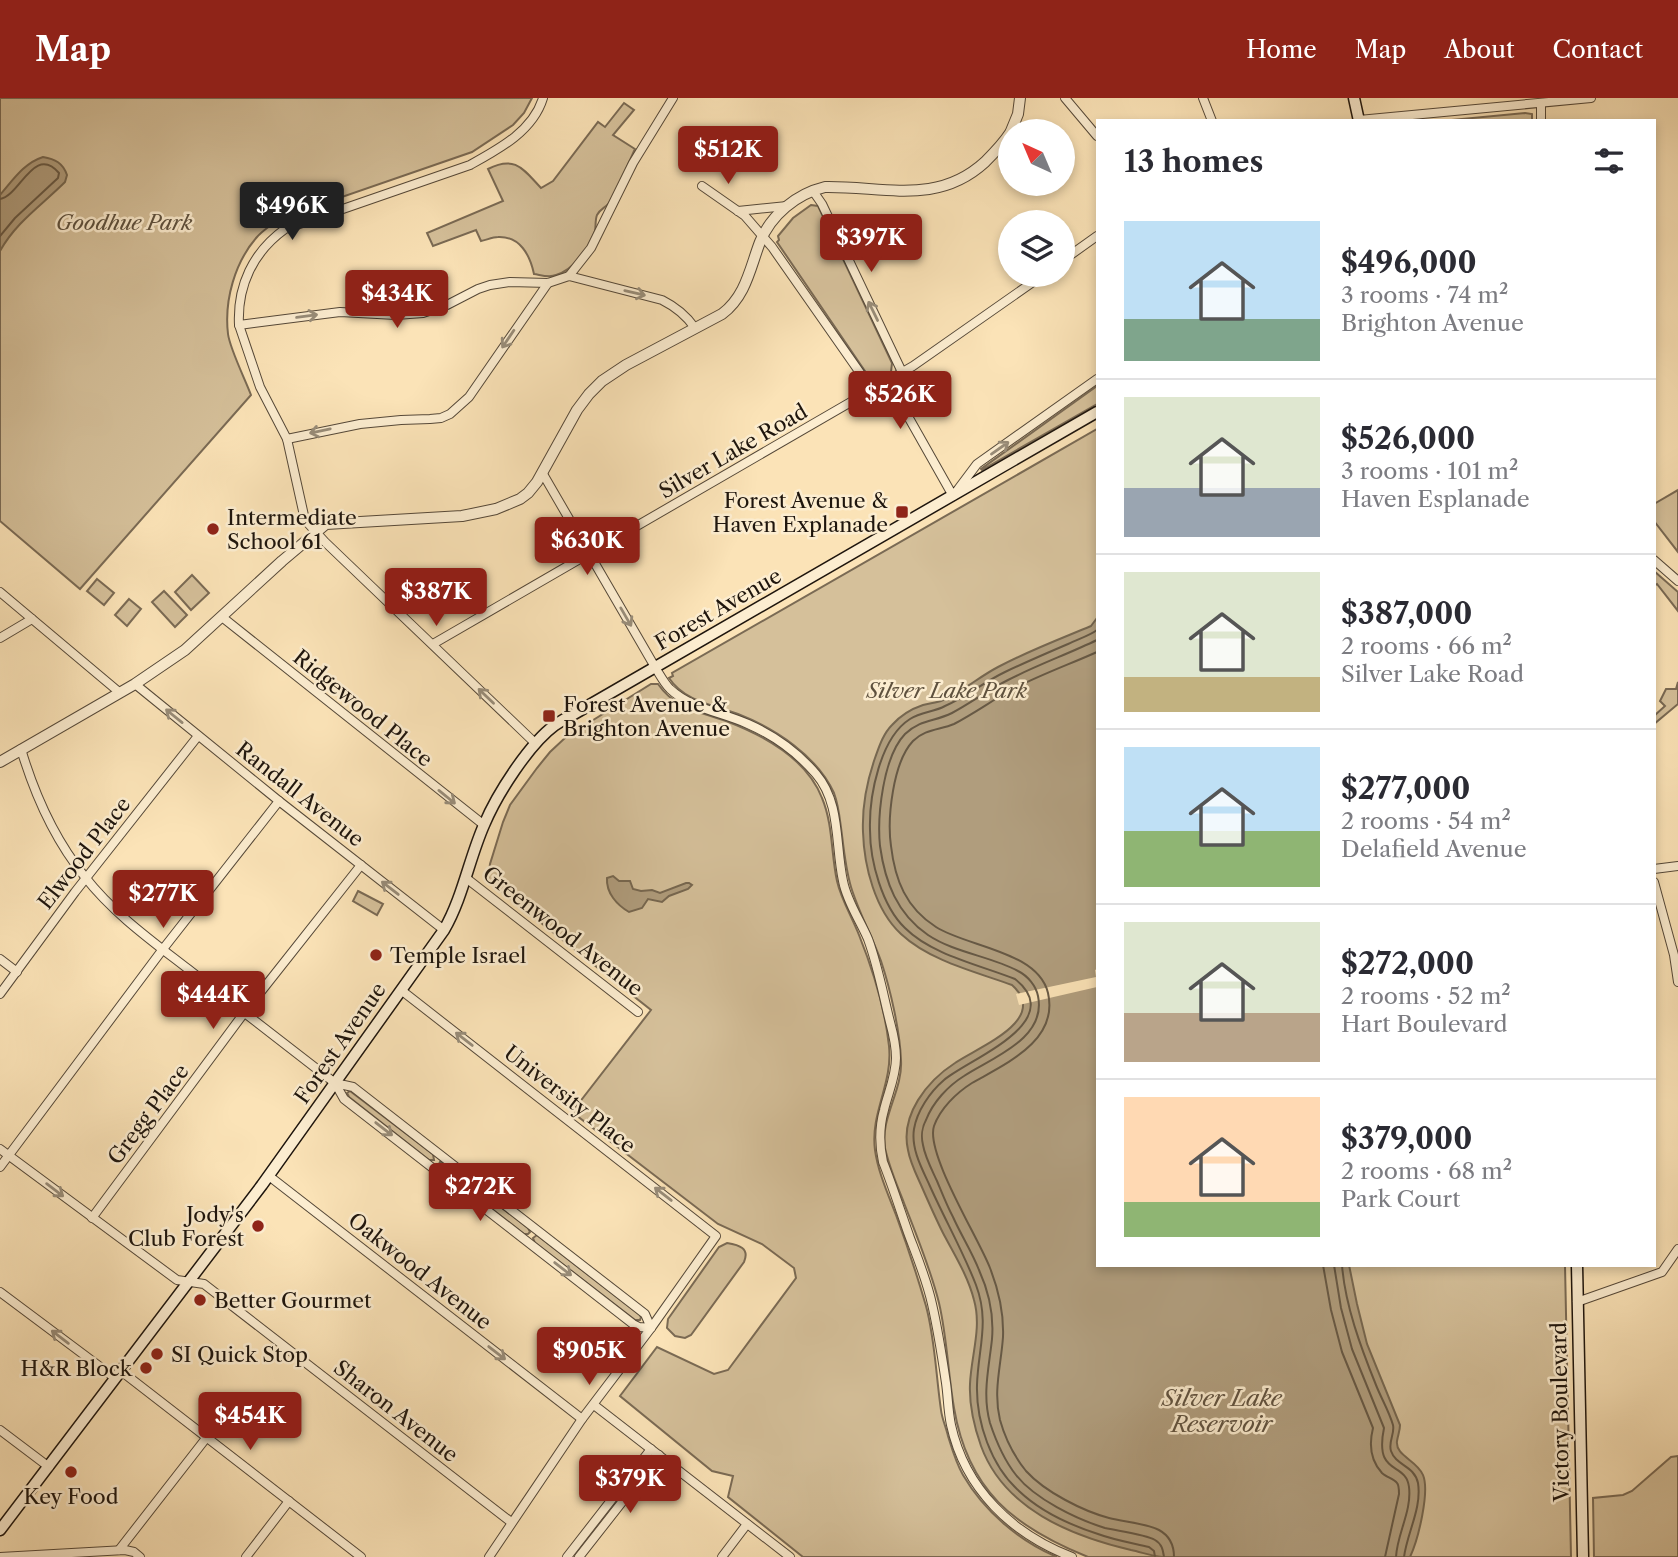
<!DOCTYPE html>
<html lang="en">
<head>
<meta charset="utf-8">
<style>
  body { margin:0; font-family:"Libre Caslon Text",serif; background:#f7f7f7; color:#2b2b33; height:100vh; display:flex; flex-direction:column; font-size:26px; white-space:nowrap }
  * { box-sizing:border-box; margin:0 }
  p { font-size:23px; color:#7c7c81 }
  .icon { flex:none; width:38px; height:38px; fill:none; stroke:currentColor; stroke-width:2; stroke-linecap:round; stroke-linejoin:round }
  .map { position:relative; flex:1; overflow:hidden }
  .drawer { position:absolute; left:1096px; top:21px; width:560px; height:1148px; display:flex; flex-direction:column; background:#fff; border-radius:0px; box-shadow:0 4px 10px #0003 }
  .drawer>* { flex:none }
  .needle { width:46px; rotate:316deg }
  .buttons { position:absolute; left:998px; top:21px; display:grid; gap:14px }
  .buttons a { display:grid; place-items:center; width:77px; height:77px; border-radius:50%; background:#fff; box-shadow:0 4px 10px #0003; font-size:35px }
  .price { position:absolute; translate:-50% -60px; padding:0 16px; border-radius:7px; background:#8f2418; color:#fff; font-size:23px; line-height:46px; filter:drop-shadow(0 2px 4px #0008) }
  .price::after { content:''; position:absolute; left:50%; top:42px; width:21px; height:16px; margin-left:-10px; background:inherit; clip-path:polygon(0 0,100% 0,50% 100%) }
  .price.active { background:#222; color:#fff }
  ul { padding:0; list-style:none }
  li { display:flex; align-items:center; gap:21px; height:175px; padding:0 28px }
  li+li { border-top:2px solid #e1e1e2 }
  li span { display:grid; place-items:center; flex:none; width:196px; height:140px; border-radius:0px; color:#555 }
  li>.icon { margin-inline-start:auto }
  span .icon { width:84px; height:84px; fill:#fffc; stroke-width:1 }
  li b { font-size:30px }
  h2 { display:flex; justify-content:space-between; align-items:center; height:84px; padding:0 28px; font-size:30px }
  header { display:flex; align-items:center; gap:42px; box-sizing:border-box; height:98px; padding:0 35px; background:#8f2418; color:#fff }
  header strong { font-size:33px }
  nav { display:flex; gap:38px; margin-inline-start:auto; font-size:24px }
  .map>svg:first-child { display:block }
</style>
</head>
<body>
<header>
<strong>Map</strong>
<nav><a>Home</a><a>Map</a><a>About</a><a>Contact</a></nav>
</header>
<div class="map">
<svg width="1678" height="1459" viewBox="0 0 1678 1459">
  <rect width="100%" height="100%" fill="#fbe3b7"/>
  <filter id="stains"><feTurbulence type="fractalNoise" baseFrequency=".00286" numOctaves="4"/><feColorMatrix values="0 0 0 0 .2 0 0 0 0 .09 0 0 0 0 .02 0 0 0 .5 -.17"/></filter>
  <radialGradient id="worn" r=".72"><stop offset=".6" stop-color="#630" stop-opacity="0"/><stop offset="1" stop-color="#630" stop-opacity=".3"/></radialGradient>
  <g fill="#d5c09a" stroke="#7a6a54" stroke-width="2">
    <path d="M 0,0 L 532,0 L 524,15 L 513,27 L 472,54 L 278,121 C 272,127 263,132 257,139 C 235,164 224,202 228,236 C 230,251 245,281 251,297 L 80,491 L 0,423 Z"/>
    <path d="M 624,5 L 634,12 L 613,37 L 635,51 C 627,68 619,90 609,105 C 605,110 600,111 597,117 C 595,122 596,128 595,133 C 589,150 574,172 556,177 C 549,180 541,177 534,176 C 530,157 520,138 498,139 C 493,139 486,142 481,143 L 476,132 L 433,148 L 427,135 L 503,103 L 488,71 C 515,57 523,71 541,90 L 553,83 L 598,24 L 605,29 Z"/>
    <polygon points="1525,15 1532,16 1532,23 1441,23"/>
    <polygon points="811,107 818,108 892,265 891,274 883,281 875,284 869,279 777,144 779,142 778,138 793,120"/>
    <polygon points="1097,288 1097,306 982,372 981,371"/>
    <path d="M 1097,331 L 1097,1167 L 1565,1167 L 1571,1459 L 1088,1459 C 1014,1429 968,1393 954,1310 C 948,1275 947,1239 939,1205 C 931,1172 916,1136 904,1105 C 897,1087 889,1069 885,1050 C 880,1020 903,992 901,962 C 900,933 890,890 881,863 C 872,838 859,815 851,789 C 846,772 844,754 842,737 C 840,723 839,708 834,695 C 817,658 776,631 738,616 C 713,607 684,603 669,580 L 673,578 L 672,575 Z"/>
    <polygon points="1678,392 1678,454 1654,423 1654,406"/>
    <polygon points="1654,473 1678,494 1678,513 1657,486 1654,488"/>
    <polygon points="192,477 209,495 191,512 175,494"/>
    <polygon points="97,481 114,495 104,507 87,493"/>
    <polygon points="164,493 187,517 175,529 152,504"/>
    <polygon points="129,501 141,511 127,528 115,517"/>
    <polygon points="1678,584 1678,606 1654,626 1654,618 1665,608 1660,603 1666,591 1676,591"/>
    <path d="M 651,586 L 658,586 C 675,611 700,614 726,623 C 763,637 807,661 822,700 C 833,726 831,756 837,783 C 841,801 852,819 859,837 C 873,872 885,911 889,948 C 893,986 870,1015 875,1052 C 878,1074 888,1096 896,1117 C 907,1147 917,1177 926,1208 C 935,1241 936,1278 941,1312 C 942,1321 946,1329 948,1338 C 952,1351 956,1365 963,1377 C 984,1413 1019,1443 1057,1459 L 803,1459 L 728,1399 L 733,1378 L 712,1373 L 620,1298 L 657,1249 L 714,1276 L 728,1272 L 796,1180 L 794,1170 L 762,1146 L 718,1126 L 572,1014 L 651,912 L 488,783 L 490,766 L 503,724 L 510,707 L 537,670 L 550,654 L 566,639 Z"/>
    <polygon points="358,793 383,806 377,817 353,803"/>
    <polygon points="350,993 433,1056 434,1062 429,1062 349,999 347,995"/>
    <polygon points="440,1064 444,1064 528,1130 530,1134 528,1136 524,1136 439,1070 438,1068"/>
    <polygon points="537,1137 639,1216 641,1219 640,1222 635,1222 535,1145 533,1140"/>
    <path d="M 727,1145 C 739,1147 750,1150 744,1164 L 691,1237 L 685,1240 L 675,1238 L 667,1230 L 668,1221 L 719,1149 Z"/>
    <polygon points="1678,1358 1678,1459 1594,1459 1593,1400 1623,1397 1632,1393 1671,1359"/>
  </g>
  <g fill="#b09d7d" stroke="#766750" stroke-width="2">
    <path d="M 43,59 C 55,61 63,65 67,77 L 65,84 C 42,107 16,124 0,153 L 0,97 C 13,82 24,65 43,59 Z"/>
    <path d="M 1097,520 L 1097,1167 L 1349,1167 L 1357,1206 L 1367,1246 L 1400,1327 C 1400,1333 1398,1337 1397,1343 C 1395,1358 1417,1362 1423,1377 C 1430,1394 1418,1442 1410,1459 C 1354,1459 1297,1459 1241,1459 C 1216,1459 1186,1459 1162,1459 C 1151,1458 1141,1454 1131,1452 C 1071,1438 1004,1411 981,1348 C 974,1328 969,1307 970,1286 C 971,1258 982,1230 974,1202 C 968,1178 954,1156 943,1135 C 935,1119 928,1103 921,1087 C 916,1076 910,1064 908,1052 C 900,1017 927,983 955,965 C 976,950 1051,922 1012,887 C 976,874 930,863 901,836 C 875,812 864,768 863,734 C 862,710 867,683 875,660 C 879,649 883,636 892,627 C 900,618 911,611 923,607 C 930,605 937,605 943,602 C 963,593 979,579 998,569 C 1028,553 1060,541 1091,528 Z"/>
    <path d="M 613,778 L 619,783 L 630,783 L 633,791 L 641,793 L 652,792 L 660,795 L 686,785 L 689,785 L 692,787 L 688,791 L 669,798 L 662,804 L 648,801 L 642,810 L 629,814 C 617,807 606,795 607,780 Z"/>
  </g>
  <polygon fill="#fbe3b7" points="1097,871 1097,889 1019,907 1016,896 1096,879 1095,872"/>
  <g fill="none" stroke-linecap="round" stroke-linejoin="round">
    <g stroke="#675945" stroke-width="2">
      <path d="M 0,101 C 20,98 34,46 59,75 L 58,80 L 15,120 L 0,138"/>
      <path d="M 1097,532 C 1089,538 1078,541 1068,546 C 1047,555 1026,564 1005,574 C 984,584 966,599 945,608 C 934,614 921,614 910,621 C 880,640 869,698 870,732 C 870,763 882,808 905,830 C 932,857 980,867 1015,881 C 1069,924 969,961 944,982 C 930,994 917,1013 914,1031 C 911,1050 921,1069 929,1086 C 944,1120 963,1153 976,1187 C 990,1224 978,1251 977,1287 C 976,1324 991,1368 1019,1393 C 1040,1413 1070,1427 1098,1436 C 1114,1442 1132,1445 1149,1449 L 1154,1453 L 1155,1459"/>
      <path d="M 1097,542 C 1068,556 1037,567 1008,582 C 988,592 971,605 952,615 C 934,624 921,621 905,636 C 883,659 877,718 880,748 C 885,784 897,816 928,837 C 955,855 990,858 1018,873 C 1028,878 1036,888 1038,898 C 1047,941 991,960 964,978 C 948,988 933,1004 926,1022 C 922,1029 921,1039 923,1047 C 925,1059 932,1072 937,1083 C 942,1095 947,1108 953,1119 C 961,1137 972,1154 979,1172 C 989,1194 994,1217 992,1241 C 989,1270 982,1296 990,1325 C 996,1343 1004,1362 1016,1377 C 1035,1401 1076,1421 1105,1430 C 1118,1433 1145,1436 1155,1442 C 1162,1446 1163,1452 1164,1459"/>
      <path d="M 1097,554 C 1068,567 1037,578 1009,593 C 990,604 973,616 954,626 C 940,632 925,631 913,643 C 893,664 887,720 891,748 C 895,782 906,810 936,829 C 967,849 1038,853 1048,895 C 1059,943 1005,966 972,985 C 956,995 940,1011 934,1028 C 925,1055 979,1141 990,1170 C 999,1193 1004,1214 1003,1239 C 1001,1268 993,1293 1000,1322 C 1005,1340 1014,1358 1026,1373 C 1045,1394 1083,1413 1109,1420 C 1125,1424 1145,1425 1159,1432 C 1170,1438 1174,1448 1174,1459"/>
      <path d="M 1323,1167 L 1331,1212 L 1342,1254 L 1373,1330 C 1369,1346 1370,1362 1382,1375 C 1386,1379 1394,1381 1397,1385 C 1399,1387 1399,1394 1399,1396 L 1385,1459"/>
      <path d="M 1334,1167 L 1341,1210 L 1352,1251 L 1384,1330 C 1374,1379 1406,1363 1409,1389 C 1412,1413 1397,1436 1396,1459"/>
      <path d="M 1342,1167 C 1345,1207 1361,1250 1376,1287 C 1381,1300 1389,1313 1393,1327 C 1395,1336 1388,1344 1391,1353 C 1396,1368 1414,1367 1418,1385 C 1422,1410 1407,1435 1404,1459"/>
    </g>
    <defs>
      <g id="minor">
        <polyline points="1065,0 1097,38"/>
        <polyline points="1203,0 1212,23"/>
        <polyline points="1541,5 1541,23"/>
        <polyline points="1359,22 1591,0"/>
        <polyline points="702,88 745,118 772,149 872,292"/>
        <polyline points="813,93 822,106 902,274"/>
        <polyline points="738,113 787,108"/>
        <polyline points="1062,163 1097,138"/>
        <polyline points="569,178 591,150 633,65 673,0"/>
        <path d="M 239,227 L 340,214 L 396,217 L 423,215 L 447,207 L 478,191 L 490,187 L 510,184 L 548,185 L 569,178 L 662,202 C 676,209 686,217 695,230"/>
        <polyline points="888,283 953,398 977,366 1097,281"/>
        <polyline points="287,341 360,326 401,322 430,321 441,320 450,316 469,299 548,185"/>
        <path d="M 543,376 L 655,569 C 660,577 664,585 670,591 C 691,611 722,614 748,626 C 773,637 798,655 816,676 C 841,705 835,747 843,783 C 847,804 860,822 868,841 C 878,868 883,896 890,924 C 893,935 896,948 896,960 C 896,978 888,995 884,1012 C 879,1030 879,1046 883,1064 C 893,1089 901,1115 910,1140 C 918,1161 927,1183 932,1206 C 938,1232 942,1258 946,1285 C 948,1299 948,1313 951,1327 C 965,1391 1012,1436 1072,1459"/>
        <polyline points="1654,462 1678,483"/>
        <polyline points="0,494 119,594"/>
        <polyline points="222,519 484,727"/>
        <polyline points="0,540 32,521"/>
        <polyline points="433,546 913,268 1043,177"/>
        <polyline points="135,586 279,703 444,832"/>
        <path d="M 535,645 L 325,444 L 305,422 L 287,341 L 260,289 L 239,227 C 237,188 253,154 285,131 L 470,67 C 499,51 533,33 543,0"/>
        <path d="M 21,651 C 35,698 54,741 85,779 C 113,815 152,843 188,871 C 237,909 286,947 335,985 L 353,989 L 645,1216 L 651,1230 L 639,1229 L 633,1226 L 344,1001 L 335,985"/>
        <polyline points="1654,771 1678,768"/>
        <polyline points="466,780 638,914"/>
        <polyline points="1654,784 1674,857 1678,884"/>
        <polyline points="0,861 17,874"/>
        <polyline points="401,892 716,1138 651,1230 582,1321 489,1459"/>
        <polyline points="0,896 75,794 198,638"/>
        <polyline points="0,1051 177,1182 204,1186 511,1424"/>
        <polyline points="0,1069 163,851 279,703"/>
        <polyline points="269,1078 582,1321"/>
        <polyline points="92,1120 244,915 361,767"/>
        <polyline points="0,1194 115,1280"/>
        <polyline points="1577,1204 1662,1174 1678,1151"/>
        <polyline points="121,1273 361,1459"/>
        <polyline points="594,1307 790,1459"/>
        <polyline points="0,1332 49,1369"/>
        <polyline points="119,1452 207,1339"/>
        <polyline points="0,1459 125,1452 134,1454 140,1459"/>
        <polyline points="246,1459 289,1403"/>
        <polyline points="567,1459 651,1351"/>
        <polyline points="579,1459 659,1357"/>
        <polyline points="722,1459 747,1426"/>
      </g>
      <g id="tertiary">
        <polyline points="1011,33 1018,16 1020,0"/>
        <path d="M 0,664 L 135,586 L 185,552 L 282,463 L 326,426 L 462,418 L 496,411 L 520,401 L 528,395 L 537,384 L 577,312 L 589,296 L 602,283 L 626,267 L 722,216 C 746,198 750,170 760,144 C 771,117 796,96 825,89 C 884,88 937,108 985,64 C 994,55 1003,46 1010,35"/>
      </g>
      <g id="secondary">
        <polyline points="1354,0 1359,23"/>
        <polyline points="1577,1167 1583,1459"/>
        <path d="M 0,1432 L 262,1087 L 444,832 C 463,799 469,761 484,727 C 497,696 529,646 555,627 C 561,623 568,619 574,616 L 1097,314"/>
      </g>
    </defs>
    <use href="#minor" stroke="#554838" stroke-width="10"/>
    <use href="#tertiary" stroke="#554838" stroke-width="12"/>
    <use href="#secondary" stroke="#1e150d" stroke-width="13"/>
    <use href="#minor" stroke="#fcedd0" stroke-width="8"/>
    <use href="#tertiary" stroke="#fcedd0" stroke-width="10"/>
    <use href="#secondary" stroke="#fcedd0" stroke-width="10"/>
  </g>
  <defs><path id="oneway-shaft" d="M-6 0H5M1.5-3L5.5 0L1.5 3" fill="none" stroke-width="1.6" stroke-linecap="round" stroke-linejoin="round" transform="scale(1.75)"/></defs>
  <g stroke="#988c78">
    <use href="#oneway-shaft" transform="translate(635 195) rotate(13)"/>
    <use href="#oneway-shaft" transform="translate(873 213) rotate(-116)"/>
    <use href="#oneway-shaft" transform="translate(307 218) rotate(-8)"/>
    <use href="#oneway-shaft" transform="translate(508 241) rotate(124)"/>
    <use href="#oneway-shaft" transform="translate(320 333) rotate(168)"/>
    <use href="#oneway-shaft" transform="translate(1000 350) rotate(-35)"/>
    <use href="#oneway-shaft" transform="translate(626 519) rotate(60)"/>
    <use href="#oneway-shaft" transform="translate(486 598) rotate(-136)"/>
    <use href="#oneway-shaft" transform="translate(174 618) rotate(-141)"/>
    <use href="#oneway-shaft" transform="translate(447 699) rotate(39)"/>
    <use href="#oneway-shaft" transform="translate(390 790) rotate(-142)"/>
    <use href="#oneway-shaft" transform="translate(464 941) rotate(-142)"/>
    <use href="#oneway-shaft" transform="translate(384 1031) rotate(38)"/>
    <use href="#oneway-shaft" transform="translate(55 1092) rotate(37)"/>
    <use href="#oneway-shaft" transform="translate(663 1096) rotate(-142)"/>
    <use href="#oneway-shaft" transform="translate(563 1171) rotate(38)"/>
    <use href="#oneway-shaft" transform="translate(60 1239) rotate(-143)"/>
    <use href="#oneway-shaft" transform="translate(497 1255) rotate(38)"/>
  </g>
  <g fill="#8f2418" stroke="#fcedd0" stroke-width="2.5">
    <rect x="895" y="407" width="14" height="14" rx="3.5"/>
    <circle cx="213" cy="431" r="7"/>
    <rect x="542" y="611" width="14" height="14" rx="3.5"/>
    <circle cx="376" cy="857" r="7"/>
    <circle cx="258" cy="1128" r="7"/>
    <circle cx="200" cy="1202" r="7"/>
    <circle cx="157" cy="1256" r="7"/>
    <circle cx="146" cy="1270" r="7"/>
    <circle cx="71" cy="1374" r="7"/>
  </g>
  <g text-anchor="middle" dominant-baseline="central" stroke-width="5" stroke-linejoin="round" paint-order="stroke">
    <g font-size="21" font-style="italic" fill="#5e513e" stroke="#fcedd0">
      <text x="124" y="124">Goodhue Park</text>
      <text x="947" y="592">Silver Lake Park</text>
    </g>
    <g font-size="21" fill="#1e150d" stroke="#fcedd0">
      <text transform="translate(733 353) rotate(-30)">Silver Lake Road</text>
      <text transform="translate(718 511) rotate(-30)">Forest Avenue</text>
      <text transform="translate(363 610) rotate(39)">Ridgewood Place</text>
      <text transform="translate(300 696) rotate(38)">Randall Avenue</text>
      <text transform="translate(84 755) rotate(-52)">Elwood Place</text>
      <text transform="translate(563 833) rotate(38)">Greenwood Avenue</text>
      <text transform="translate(340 945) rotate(-55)">Forest Avenue</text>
      <text transform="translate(570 1001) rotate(38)">University Place</text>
      <text transform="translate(148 1016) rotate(-53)">Gregg Place</text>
      <text transform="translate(420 1173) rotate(38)">Oakwood Avenue</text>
      <text transform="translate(396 1313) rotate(38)">Sharon Avenue</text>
      <text transform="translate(1560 1314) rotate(-91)">Victory Boulevard</text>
    </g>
    <g font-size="21" fill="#1e150d" stroke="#fcedd0" text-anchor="start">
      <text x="888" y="402" text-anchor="end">Forest Avenue &amp;<tspan x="888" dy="24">Haven Explanade</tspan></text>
      <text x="227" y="419">Intermediate<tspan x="227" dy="24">School 61</tspan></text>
      <text x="563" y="606">Forest Avenue &amp;<tspan x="563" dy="24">Brighton Avenue</tspan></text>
      <text x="390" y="857">Temple Israel</text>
      <text x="244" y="1116" text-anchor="end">Jody's<tspan x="244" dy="24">Club Forest</tspan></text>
      <text x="214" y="1202">Better Gourmet</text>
      <text x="171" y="1256">SI Quick Stop</text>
      <text x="132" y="1270" text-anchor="end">H&amp;R Block</text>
      <text x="71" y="1398" text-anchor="middle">Key Food</text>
    </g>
    <g font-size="23" font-style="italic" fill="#60523f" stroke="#fcedd0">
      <text x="1222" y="1300">Silver Lake<tspan x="1222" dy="26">Reservoir</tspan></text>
    </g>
  </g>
  <rect width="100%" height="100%" filter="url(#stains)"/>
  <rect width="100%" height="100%" fill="url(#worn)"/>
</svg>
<div class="buttons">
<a><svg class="needle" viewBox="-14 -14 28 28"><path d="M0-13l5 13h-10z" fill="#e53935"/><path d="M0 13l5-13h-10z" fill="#7c7c81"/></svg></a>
<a><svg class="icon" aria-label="layers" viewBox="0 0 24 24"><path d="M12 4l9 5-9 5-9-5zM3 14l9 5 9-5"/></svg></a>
</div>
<b class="price" style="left:728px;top:88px">$512K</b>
<b class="price active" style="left:292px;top:144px">$496K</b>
<b class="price" style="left:871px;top:176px">$397K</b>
<b class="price" style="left:397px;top:232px">$434K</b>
<b class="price" style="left:900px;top:333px">$526K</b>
<b class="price" style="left:587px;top:479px">$630K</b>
<b class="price" style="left:436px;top:530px">$387K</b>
<b class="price" style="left:163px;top:832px">$277K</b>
<b class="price" style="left:213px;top:933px">$444K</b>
<b class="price" style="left:480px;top:1125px">$272K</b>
<b class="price" style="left:589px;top:1289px">$905K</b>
<b class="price" style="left:250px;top:1354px">$454K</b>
<b class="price" style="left:630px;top:1417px">$379K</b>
<section class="drawer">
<h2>13 homes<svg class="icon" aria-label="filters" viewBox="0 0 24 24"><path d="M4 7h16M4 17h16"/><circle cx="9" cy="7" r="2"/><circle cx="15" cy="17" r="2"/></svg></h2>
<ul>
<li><span style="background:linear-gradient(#bfe0f5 70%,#7fa58c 0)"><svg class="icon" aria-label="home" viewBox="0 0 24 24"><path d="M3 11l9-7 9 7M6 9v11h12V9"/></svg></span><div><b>$496,000</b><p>3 rooms · 74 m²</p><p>Brighton Avenue</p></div></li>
<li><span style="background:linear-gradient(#dfe7d0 65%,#9aa5b1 0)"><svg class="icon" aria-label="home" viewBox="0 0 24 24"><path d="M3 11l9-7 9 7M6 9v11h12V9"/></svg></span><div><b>$526,000</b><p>3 rooms · 101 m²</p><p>Haven Esplanade</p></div></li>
<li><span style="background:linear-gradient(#dfe7d0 75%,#c2b280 0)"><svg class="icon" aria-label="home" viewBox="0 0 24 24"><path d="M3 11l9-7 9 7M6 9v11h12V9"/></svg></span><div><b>$387,000</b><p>2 rooms · 66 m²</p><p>Silver Lake Road</p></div></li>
<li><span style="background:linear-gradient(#bfe0f5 60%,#8fb573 0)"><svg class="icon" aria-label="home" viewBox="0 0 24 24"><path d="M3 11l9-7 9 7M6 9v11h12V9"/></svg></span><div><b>$277,000</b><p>2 rooms · 54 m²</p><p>Delafield Avenue</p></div></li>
<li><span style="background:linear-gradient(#dfe7d0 65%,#b9a48a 0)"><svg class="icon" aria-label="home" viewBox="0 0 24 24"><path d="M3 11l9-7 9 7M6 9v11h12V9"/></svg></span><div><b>$272,000</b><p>2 rooms · 52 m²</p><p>Hart Boulevard</p></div></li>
<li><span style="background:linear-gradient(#ffd9b3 75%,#8fb573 0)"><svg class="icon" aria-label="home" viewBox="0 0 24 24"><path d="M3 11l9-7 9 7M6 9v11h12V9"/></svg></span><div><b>$379,000</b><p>2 rooms · 68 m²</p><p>Park Court</p></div></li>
</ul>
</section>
</div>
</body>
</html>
